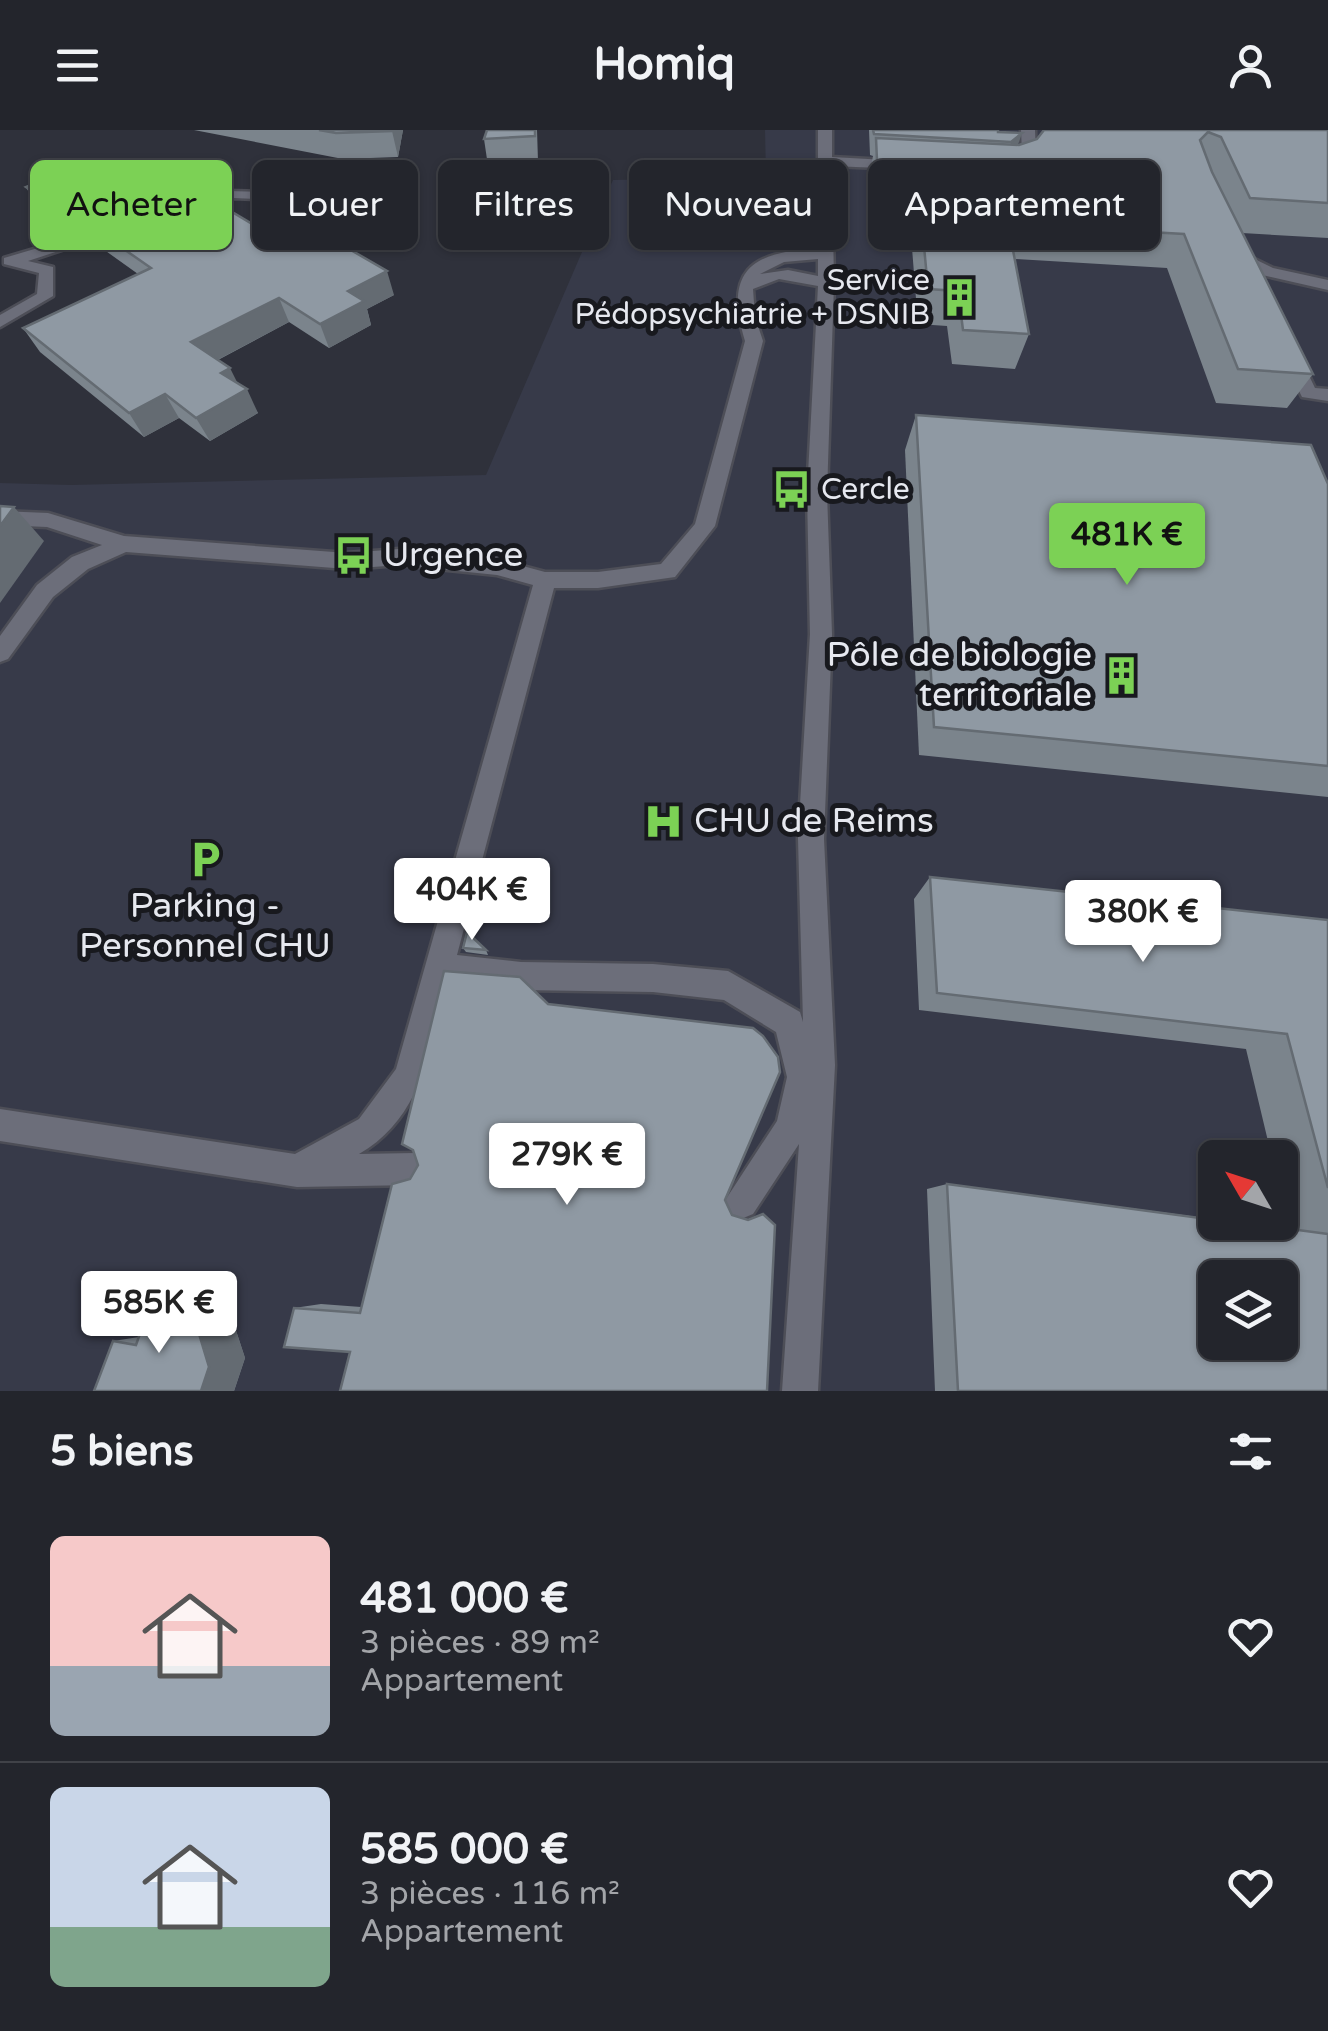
<!DOCTYPE html>
<html lang="fr">
<head>
<meta charset="utf-8">
<style>
  body { margin:0; font-family:"Varela Round",sans-serif; background:#2b2d34; color:#f1f3f6; height:100vh; display:flex; flex-direction:column; font-size:38px; white-space:nowrap }
  * { box-sizing:border-box; margin:0 }
  p { font-size:32px; color:#a3a5a9 }
  .icon { flex:none; width:55px; height:55px; fill:none; stroke:currentColor; stroke-width:2; stroke-linecap:round; stroke-linejoin:round }
  .map { position:relative; height:1261px; overflow:hidden }
  .sheet { display:flex; flex-direction:column; background:#23252c; flex:1 }
  .sheet>* { flex:none }
  .guide { position:absolute; left:30px; top:30px; width:1270px; height:90px; display:flex; gap:20px }
  .needle { width:65px; rotate:309deg }
  .fabs { position:absolute; left:1198px; top:1010px; display:grid; gap:20px }
  .fabs a { display:grid; place-items:center; width:100px; height:100px; border-radius:15px; background:#23252c; box-shadow:0 2px 8px #0004,0 0 0 2px #404248; font-size:50px }
  .price { position:absolute; translate:-50% -85px; padding:0 22px; border-radius:10px; background:#fff; color:#222; font-size:32px; line-height:65px; filter:drop-shadow(0 2px 5px #0008) }
  .price::after { content:''; position:absolute; left:50%; top:60px; width:30px; height:22px; margin-left:-15px; background:inherit; clip-path:polygon(0 0,100% 0,50% 100%) }
  .price.on { background:#7cd155; color:#111 }
  ul { padding:0; list-style:none }
  li { display:flex; align-items:center; gap:30px; height:250px; padding:0 50px }
  li+li { border-top:2px solid #404248 }
  li span { display:grid; place-items:center; flex:none; width:280px; height:200px; border-radius:15px; color:#555 }
  li>.icon { margin-inline-start:auto }
  span .icon { width:120px; height:120px; fill:#fffc; stroke-width:1 }
  li b { font-size:42px }
  h2 { display:flex; justify-content:space-between; align-items:center; height:120px; padding:0 50px; font-size:42px }
  .tag { padding:0 35px; border-radius:15px; background:#23252c; box-shadow:0 2px 8px #0004,0 0 0 2px #404248; font-size:35px; line-height:90px }
  .tag.on { background:#7cd155; color:#111 }
  header { display:flex; justify-content:space-between; align-items:center; height:130px; padding:0 50px; background:#23252c; font-size:45px; font-weight:700 }
  .map>svg:first-child { display:block }
</style>
</head>
<body>
<header><svg class="icon" aria-label="menu" viewBox="0 0 24 24"><path d="M4 6h16M4 12h16M4 18h16"/></svg>Homiq<svg class="icon" aria-label="person" viewBox="0 0 24 24"><circle cx="12" cy="8" r="4"/><path d="M4 21q1-7 8-7t8 7"/></svg></header>
<div class="map">
<svg width="1328" height="1261" viewBox="0 0 1328 1261">
  <rect width="100%" height="100%" fill="#2f313b"/>
  <path fill="#373a49" fill-rule="evenodd" d="M 765,0 L 1328,0 L 1328,1261 L 0,1261 L 0,353 L 71,355 L 486,345 L 613,50 L 766,47 ZM 1215,1028 L 1280,1028 L 1280,1092 L 1215,1092 ZM 1215,1148 L 1280,1148 L 1280,1212 L 1215,1212 Z"/>
  <g fill="none" stroke-linecap="round" stroke-linejoin="round">
    <defs>
      <g id="lane">
        <path d="M 818,0 L 832,0 L 832,27 L 904,31 L 911,35 L 904,39 L 832,36 L 834,154 L 827,363 L 832,504 L 824,709 L 835,935 L 818,1261 L 782,1261 L 799,1014 L 753,1084 L 741,1089 L 729,1084 L 724,1072 L 777,991 L 787,947 L 776,902 L 724,870 L 653,862 L 521,860 L 449,853 C 432,917 421,989 359,1024 L 415,1023 L 426,1028 L 431,1039 L 426,1050 L 415,1055 L 297,1057 L 0,1011 L 0,979 L 295,1024 L 359,989 L 396,939 L 533,455 L 497,445 L 399,435 L 347,439 L 126,422 L 88,439 L 53,467 L 8,529 L 0,532 L 0,506 L 37,455 L 72,427 L 102,415 L 47,397 L 0,395 L 0,381 L 48,383 L 124,406 L 347,423 L 399,419 L 497,429 L 545,442 L 598,442 L 661,434 L 695,394 L 745,211 C 724,142 750,121 818,119 ZM 818,129 L 818,146 L 788,140 L 760,144 L 784,132 ZM 779,149 L 818,156 L 807,363 L 810,504 L 798,709 L 803,892 L 800,882 L 728,841 L 653,834 L 521,832 L 457,825 L 554,458 L 598,458 L 675,447 L 715,396 L 763,211 L 755,187 L 753,159 Z"/>
        <polygon points="1021,0 1035,0 1036,24 1018,42 1008,42 1008,36 1022,23"/>
        <polygon points="228,61 267,62 354,106 341,109 259,69 234,68 181,84 174,80"/>
        <polygon points="119,94 132,97 28,131 53,137 53,166 0,197 0,185 37,164 39,143 4,134 4,128"/>
        <polygon points="1232,118 1273,138 1328,150 1328,160 1262,145 1226,126 1224,123"/>
        <polygon points="1291,222 1300,227 1315,258 1328,259 1328,271 1302,267 1282,227"/>
      </g>
    </defs>
    <use href="#lane" stroke="#4d4e57" stroke-width="5"/>
    <use href="#lane" fill="#6c6e7a" fill-rule="evenodd"/>
  </g>
  <g fill="#7b848c">
    <polygon points="194,0 403,0 398,27 343,29"/>
    <polygon points="537,0 538,32 488,36 484,9"/>
    <polygon points="869,0 998,0 998,2 1018,15 1037,9 1044,0 1328,0 1328,108 1242,103 1313,244 1287,278 1216,273 1167,138 1015,129 1029,204 1015,239 952,234 947,196 918,194 912,118 897,118 896,110 872,109 870,42 873,26 870,25"/>
    <polygon points="26,57 124,72 126,77 173,81 264,101 394,165 367,179 371,195 329,218 289,192 218,230 237,253 258,283 210,311 179,288 144,307 40,222 23,198 138,144 96,114 87,99 78,102 34,72"/>
    <polygon points="916,285 1328,354 1328,667 919,625 905,320"/>
    <polygon points="930,747 1328,790 1328,1261 935,1261 927,1059 947,1054 1289,1099 1280,1062 1280,1028 1272,1028 1246,919 919,880 914,769"/>
    <polygon points="463,818 486,820 488,825 466,822"/>
    <polygon points="725,1070 732,1085 748,1090 775,1095 350,1222 294,1178 321,1174 361,1177"/>
    <polygon points="202,1168 226,1170 245,1228 234,1261 94,1261 113,1211 139,1207 164,1172"/>
  </g>
  <g fill="#646b72">
    <polygon points="392,0 403,0 398,27 392,1"/>
    <polygon points="1022,3 1015,24 1005,33 1011,12"/>
    <polygon points="124,72 131,86 82,90 87,99 78,102 70,87"/>
    <polygon points="387,141 394,165 367,179 371,195 329,218 320,194 348,161"/>
    <polygon points="279,168 289,192 204,237 191,212"/>
    <polygon points="230,238 242,262 221,243"/>
    <polygon points="247,259 258,283 210,311 196,288"/>
    <polygon points="165,264 179,288 144,307 129,283"/>
    <polygon points="14,377 44,411 0,473 0,396"/>
    <polygon points="226,1170 245,1228 234,1261 201,1261 190,1174"/>
  </g>
  <g fill="#8f99a3" stroke="#646b72" stroke-width="2.5" fill-rule="evenodd">
    <polygon points="319,0 392,0 392,1 336,3"/>
    <polygon points="487,0 535,0 535,6 484,9"/>
    <polygon points="873,0 998,0 998,2 1022,3 1011,12 874,4"/>
    <polygon points="1044,0 1328,0 1328,73 1250,68 1221,7 1208,2 1200,10 1212,42 1313,244 1238,239 1184,104 1008,94 1029,204 963,200 958,161 928,159 921,84 905,84 904,76 879,75 876,8 1019,15 1037,9"/>
    <polygon points="68,40 124,72 70,87 26,57"/>
    <polygon points="207,67 264,101 294,87 387,141 348,161 364,171 320,194 279,168 191,212 230,238 221,243 247,259 196,288 165,264 129,283 23,198 151,138 82,90 139,74 148,79 160,74 173,81"/>
    <polygon points="916,285 1311,315 1328,354 1328,636 934,597"/>
    <polygon points="0,376 14,377 0,396"/>
    <polygon points="930,747 1328,790 1328,1058 1287,904 937,863"/>
    <polygon points="467,802 486,820 463,818"/>
    <polygon points="444,841 520,847 548,874 753,898 763,906 778,927 780,942 725,1070 732,1085 748,1090 763,1084 775,1095 767,1261 340,1261 350,1222 284,1217 294,1178 360,1183 392,1054 410,1049 418,1035 413,1020 402,1014"/>
    <path d="M 947,1054 L 1215,1090 L 1215,1092 L 1237,1092 L 1328,1104 L 1328,1261 L 958,1261 ZM 1215,1148 L 1280,1148 L 1280,1212 L 1215,1212 Z"/>
    <polygon points="164,1172 190,1174 209,1237 201,1261 94,1261 113,1211 136,1215 144,1192"/>
  </g>
  <defs>
    <symbol id="building-bare" viewBox="-9 -9 18 18"><path d="M-4-6H4V6H1V3H-1V6H-4ZM-2.5-4.3h1.7v1.8h-1.7ZM.8-4.3h1.7v1.8H.8ZM-2.5-1h1.7V.8h-1.7ZM.8-1h1.7V.8H.8Z" fill="#7cd155" stroke="#18191e" stroke-width="2.5" paint-order="stroke"/></symbol>
    <symbol id="bus-bare" viewBox="-9 -9 18 18"><path d="M-5-6H5V4H4V6H2V4H-2V6H-4V4H-5ZM-3.5-4V0h7V-4ZM-3.5 1.2v1.5H-2V1.2ZM2 1.2v1.5H3.5V1.2Z" fill="#7cd155" stroke="#18191e" stroke-width="2.5" paint-order="stroke"/></symbol>
    <symbol id="hospital-bare" viewBox="-9 -9 18 18"><path d="M-5-5h3v3.5h4V-5h3V5h-3V1.5h-4V5h-3Z" fill="#7cd155" stroke="#18191e" stroke-width="2.5" paint-order="stroke"/></symbol>
    <symbol id="parking-bare" viewBox="-9 -9 18 18"><path d="M-3.5-5.5H1a3.5 3.5 0 0 1 0 7H-1V5.5H-3.5ZM-1-3.4V-.6H.8a1.4 1.4 0 0 0 0-2.8Z" fill="#7cd155" stroke="#18191e" stroke-width="2.5" paint-order="stroke"/></symbol>
  </defs>
  <g fill-rule="evenodd">
    <use href="#building-bare" x="932" y="140" width="55" height="55"/>
    <use href="#bus-bare" x="764" y="332" width="55" height="55"/>
    <use href="#bus-bare" x="326" y="398" width="55" height="55"/>
    <use href="#building-bare" x="1094" y="518" width="55" height="55"/>
    <use href="#hospital-bare" x="636" y="664" width="55" height="55"/>
    <use href="#parking-bare" x="178" y="702" width="55" height="55"/>
  </g>
  <g text-anchor="middle" dominant-baseline="central" stroke-width="10" stroke-linejoin="round" paint-order="stroke">
    <g font-size="30" fill="#e6e8ef" stroke="#18191e" text-anchor="end">
      <text x="930" y="150">Service<tspan x="930" dy="34">Pédopsychiatrie + DSNIB</tspan></text>
      <text x="821" y="359" text-anchor="start">Cercle</text>
    </g>
    <g font-size="35" fill="#e6e8ef" stroke="#18191e" text-anchor="start">
      <text x="383" y="425">Urgence</text>
      <text x="1092" y="525" text-anchor="end">Pôle de biologie<tspan x="1092" dy="40">territoriale</tspan></text>
      <text x="694" y="691">CHU de Reims</text>
      <text x="205" y="776" text-anchor="middle">Parking -<tspan x="205" dy="40">Personnel CHU</tspan></text>
    </g>
  </g>
</svg>
<div class="fabs">
<a><svg class="needle" viewBox="-14 -14 28 28"><path d="M0-13l5 13h-10z" fill="#e53935"/><path d="M0 13l5-13h-10z" fill="#a3a5a9"/></svg></a>
<a><svg class="icon" aria-label="layers" viewBox="0 0 24 24"><path d="M12 4l9 5-9 5-9-5zM3 14l9 5 9-5"/></svg></a>
</div>
<b class="price on" style="left:1127px;top:458px">481K €</b>
<b class="price" style="left:472px;top:813px">404K €</b>
<b class="price" style="left:1143px;top:835px">380K €</b>
<b class="price" style="left:567px;top:1078px">279K €</b>
<b class="price" style="left:159px;top:1226px">585K €</b>
<div class="guide">
<a class="tag on">Acheter</a>
<a class="tag">Louer</a>
<a class="tag">Filtres</a>
<a class="tag">Nouveau</a>
<a class="tag">Appartement</a>
</div>
</div>
<section class="sheet">
<h2>5 biens<svg class="icon" aria-label="filters" viewBox="0 0 24 24"><path d="M4 7h16M4 17h16"/><circle cx="9" cy="7" r="2"/><circle cx="15" cy="17" r="2"/></svg></h2>
<ul>
<li><span style="background:linear-gradient(#f6c9c9 65%,#9aa5b1 0)"><svg class="icon" aria-label="home" viewBox="0 0 24 24"><path d="M3 11l9-7 9 7M6 9v11h12V9"/></svg></span><div><b>481 000 €</b><p>3 pièces · 89 m²</p><p>Appartement</p></div><svg class="icon" aria-label="heart" viewBox="0 0 24 24"><path d="M12 20l-8-8c-3-5 5-10 8-4 3-6 11-1 8 4z"/></svg></li>
<li><span style="background:linear-gradient(#c9d6e8 70%,#7fa58c 0)"><svg class="icon" aria-label="home" viewBox="0 0 24 24"><path d="M3 11l9-7 9 7M6 9v11h12V9"/></svg></span><div><b>585 000 €</b><p>3 pièces · 116 m²</p><p>Appartement</p></div><svg class="icon" aria-label="heart" viewBox="0 0 24 24"><path d="M12 20l-8-8c-3-5 5-10 8-4 3-6 11-1 8 4z"/></svg></li>
</ul>
</section>
</body>
</html>
